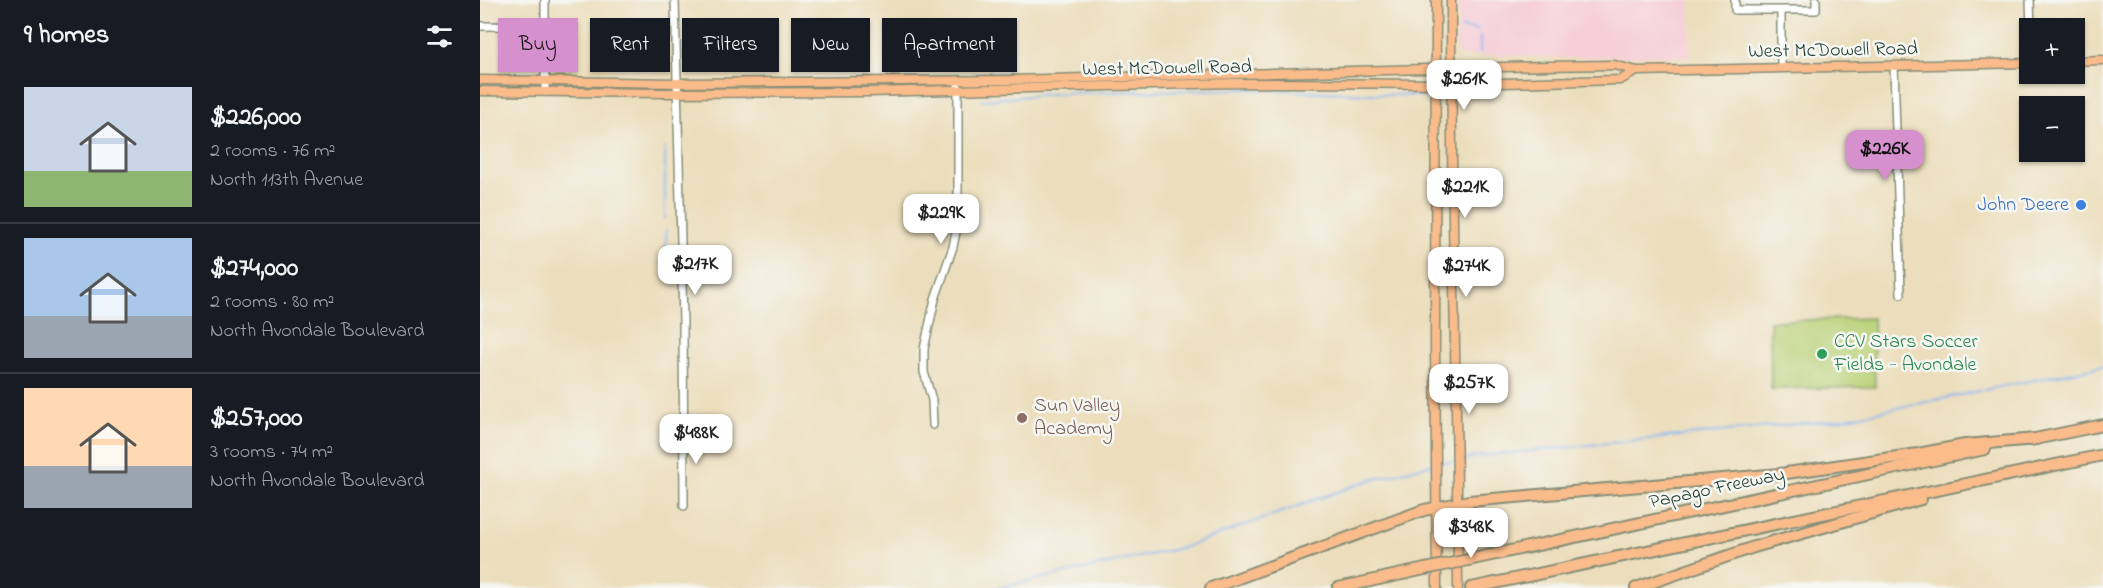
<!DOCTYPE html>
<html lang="en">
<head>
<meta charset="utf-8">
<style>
  body { margin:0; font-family:"Indie Flower",sans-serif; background:#242831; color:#f1f3f6; height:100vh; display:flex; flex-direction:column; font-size:22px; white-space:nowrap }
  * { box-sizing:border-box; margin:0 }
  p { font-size:20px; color:#9ea1a6 }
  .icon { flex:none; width:33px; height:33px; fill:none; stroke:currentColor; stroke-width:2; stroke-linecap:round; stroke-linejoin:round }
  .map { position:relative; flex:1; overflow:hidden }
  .side { display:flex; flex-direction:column; background:#171b24; width:480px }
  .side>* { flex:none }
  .banner { position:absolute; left:18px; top:18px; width:570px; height:54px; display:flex; gap:12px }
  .controls { position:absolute; left:1539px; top:18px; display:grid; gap:12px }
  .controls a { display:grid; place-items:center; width:66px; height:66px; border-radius:0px; background:#171b24; box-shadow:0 2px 4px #0004; font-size:30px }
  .price { position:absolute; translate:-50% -51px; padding:0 14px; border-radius:12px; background:#fff; color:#222; font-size:20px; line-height:39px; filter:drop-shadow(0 2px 3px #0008) }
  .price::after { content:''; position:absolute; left:50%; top:36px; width:18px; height:14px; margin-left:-9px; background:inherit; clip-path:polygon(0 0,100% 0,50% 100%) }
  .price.current { background:#d690ce; color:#111 }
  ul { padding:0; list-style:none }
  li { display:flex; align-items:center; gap:18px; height:150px; padding:0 24px }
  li+li { border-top:2px solid #363941 }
  li span { display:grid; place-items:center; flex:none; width:168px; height:120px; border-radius:0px; color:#555 }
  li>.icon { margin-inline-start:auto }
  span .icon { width:72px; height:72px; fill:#fffc; stroke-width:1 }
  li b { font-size:26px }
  h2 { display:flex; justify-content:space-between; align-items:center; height:72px; padding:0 24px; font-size:26px }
  .pill { padding:0 21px; border-radius:0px; background:#171b24; box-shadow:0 2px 4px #0004; font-size:21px; line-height:54px }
  .pill.current { background:#d690ce; color:#111 }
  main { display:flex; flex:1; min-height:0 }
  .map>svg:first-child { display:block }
</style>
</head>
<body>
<main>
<section class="side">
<h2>9 homes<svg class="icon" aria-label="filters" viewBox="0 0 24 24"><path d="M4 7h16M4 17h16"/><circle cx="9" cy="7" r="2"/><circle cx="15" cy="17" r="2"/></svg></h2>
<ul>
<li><span style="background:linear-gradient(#c9d6e8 70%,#8fb573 0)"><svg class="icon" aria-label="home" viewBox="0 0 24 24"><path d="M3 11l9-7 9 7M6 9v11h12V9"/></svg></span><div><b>$226,000</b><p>2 rooms · 76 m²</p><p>North 113th Avenue</p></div></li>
<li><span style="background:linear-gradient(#a9c7e8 65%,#9aa5b1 0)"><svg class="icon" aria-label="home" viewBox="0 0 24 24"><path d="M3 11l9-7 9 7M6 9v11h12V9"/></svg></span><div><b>$274,000</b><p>2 rooms · 80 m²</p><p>North Avondale Boulevard</p></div></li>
<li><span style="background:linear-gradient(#ffd9b3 65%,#9aa5b1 0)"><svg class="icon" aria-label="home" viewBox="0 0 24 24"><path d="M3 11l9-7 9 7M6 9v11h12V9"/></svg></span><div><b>$257,000</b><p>3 rooms · 74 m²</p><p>North Avondale Boulevard</p></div></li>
</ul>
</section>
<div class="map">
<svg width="1623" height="588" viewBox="0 0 1623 588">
  <rect width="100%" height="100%" fill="#f6f6f2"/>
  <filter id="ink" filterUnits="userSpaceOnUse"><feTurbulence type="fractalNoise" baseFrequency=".0167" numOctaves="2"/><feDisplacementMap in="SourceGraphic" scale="12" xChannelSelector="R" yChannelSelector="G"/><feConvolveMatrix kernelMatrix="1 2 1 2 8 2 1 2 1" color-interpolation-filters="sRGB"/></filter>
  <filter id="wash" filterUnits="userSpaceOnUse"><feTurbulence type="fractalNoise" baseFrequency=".008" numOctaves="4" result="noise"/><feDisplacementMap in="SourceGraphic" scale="24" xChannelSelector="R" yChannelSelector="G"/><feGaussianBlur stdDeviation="1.35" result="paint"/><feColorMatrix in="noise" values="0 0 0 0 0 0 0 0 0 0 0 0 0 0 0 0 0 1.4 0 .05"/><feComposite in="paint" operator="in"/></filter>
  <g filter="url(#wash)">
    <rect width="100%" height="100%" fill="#ecdebc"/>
    <polygon fill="#f6cfd8" points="979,0 1210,0 1210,57 1173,55 1144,57 1077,58 1037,55 981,56 977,53 975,44 979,22"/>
    <polygon fill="#b8d176" stroke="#6c8755" stroke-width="1.5" points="1393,318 1395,387 1291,389 1290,321"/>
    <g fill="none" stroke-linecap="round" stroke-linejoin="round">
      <g stroke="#80b4ee" stroke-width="2">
        <polyline points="981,28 998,30"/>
        <polyline points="1000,36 1000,52"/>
        <polyline points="502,100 584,93 764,89 946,96"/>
        <polyline points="185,148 185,218"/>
        <polyline points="186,230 186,268"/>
        <polyline points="979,460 1001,456 1357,420 1623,366"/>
        <polyline points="959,463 974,461"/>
        <polyline points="518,588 705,547 887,481 953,464"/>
      </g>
    </g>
  </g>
  <g filter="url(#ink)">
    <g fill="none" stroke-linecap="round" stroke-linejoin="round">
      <defs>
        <g id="minor">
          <polyline points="195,0 203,322 204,506"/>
          <polyline points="1255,0 1255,10 1336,10 1336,0"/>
          <polyline points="1550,0 1551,28"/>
          <polyline points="1301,11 1301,68"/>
          <polyline points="0,26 65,27"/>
          <polyline points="1414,66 1421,294"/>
          <polyline points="65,92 65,0"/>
          <polyline points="453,425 452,400 444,372 444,349 455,299 473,247 478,222 478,86"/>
        </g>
        <g id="major">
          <polyline points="956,0 955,342 957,588"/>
          <path d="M 971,0 C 971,196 977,392 978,588"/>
          <polyline points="1594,61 1623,60"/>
          <polyline points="0,80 196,83 527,80 1067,66 1134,65 1157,71 1550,63"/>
          <polyline points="0,91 183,93 388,92 755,83 983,84 1140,80 1157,71"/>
        </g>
        <g id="highway">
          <polyline points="1550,440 1623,425"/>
          <polyline points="988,560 1505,449"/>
          <polyline points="731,588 944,510 989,501 1300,474 1438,454 1485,445 1556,439"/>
          <polyline points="858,588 945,569"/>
          <polyline points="991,588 1623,455"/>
          <polyline points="1156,588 1274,547 1441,499"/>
        </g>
      </defs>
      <use href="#minor" stroke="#868e78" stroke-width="10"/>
      <use href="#major" stroke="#868e78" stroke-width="11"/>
      <use href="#highway" stroke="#868e78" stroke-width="14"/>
      <use href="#minor" stroke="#fff" stroke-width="7"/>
      <use href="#major" stroke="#fabc8b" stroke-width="8"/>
      <use href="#highway" stroke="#fabc8b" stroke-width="10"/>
      <defs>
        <polyline id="highway-bridge" points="945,569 988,560"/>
      </defs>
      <use href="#highway-bridge" stroke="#868e78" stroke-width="14" stroke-linecap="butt"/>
      <use href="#highway-bridge" stroke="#fabc8b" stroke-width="10"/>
    </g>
  </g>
  <circle fill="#3f7fe0" stroke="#f6f6f2" stroke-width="2" cx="1601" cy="205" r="6"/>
  <circle fill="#2e9e5b" stroke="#f6f6f2" stroke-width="2" cx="1342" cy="354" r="6"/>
  <circle fill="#8d6e63" stroke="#f6f6f2" stroke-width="2" cx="542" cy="418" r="6"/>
  <g text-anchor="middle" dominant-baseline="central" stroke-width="5" stroke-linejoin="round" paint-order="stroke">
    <g font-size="20" fill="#1f3d34" stroke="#f6f6f2">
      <text transform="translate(1353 51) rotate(-1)">West McDowell Road</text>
      <text transform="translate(687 69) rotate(-1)">West McDowell Road</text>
      <text transform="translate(1237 489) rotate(-12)">Papago Freeway</text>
    </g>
    <g font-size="20" fill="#366cbe" stroke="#f6f6f2" text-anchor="end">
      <text x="1589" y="205">John Deere</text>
    </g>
    <g font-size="20" fill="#27864d" stroke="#f6f6f2" text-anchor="start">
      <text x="1354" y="342">CCV Stars Soccer<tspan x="1354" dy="23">Fields - Avondale</tspan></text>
    </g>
    <g font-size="20" fill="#785e54" stroke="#f6f6f2" text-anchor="start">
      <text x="554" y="406">Sun Valley<tspan x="554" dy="23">Academy</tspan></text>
    </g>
  </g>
</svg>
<div class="controls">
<a>+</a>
<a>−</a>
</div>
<b class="price" style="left:984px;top:111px">$261K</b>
<b class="price current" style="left:1405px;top:181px">$226K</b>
<b class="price" style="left:985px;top:219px">$221K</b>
<b class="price" style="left:461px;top:245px">$229K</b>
<b class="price" style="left:215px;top:296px">$217K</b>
<b class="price" style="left:986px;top:298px">$274K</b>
<b class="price" style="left:989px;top:415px">$257K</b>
<b class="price" style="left:216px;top:465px">$488K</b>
<b class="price" style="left:991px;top:559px">$348K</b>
<div class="banner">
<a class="pill current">Buy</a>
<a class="pill">Rent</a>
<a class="pill">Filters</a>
<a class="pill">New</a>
<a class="pill">Apartment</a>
</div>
</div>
</main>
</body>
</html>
